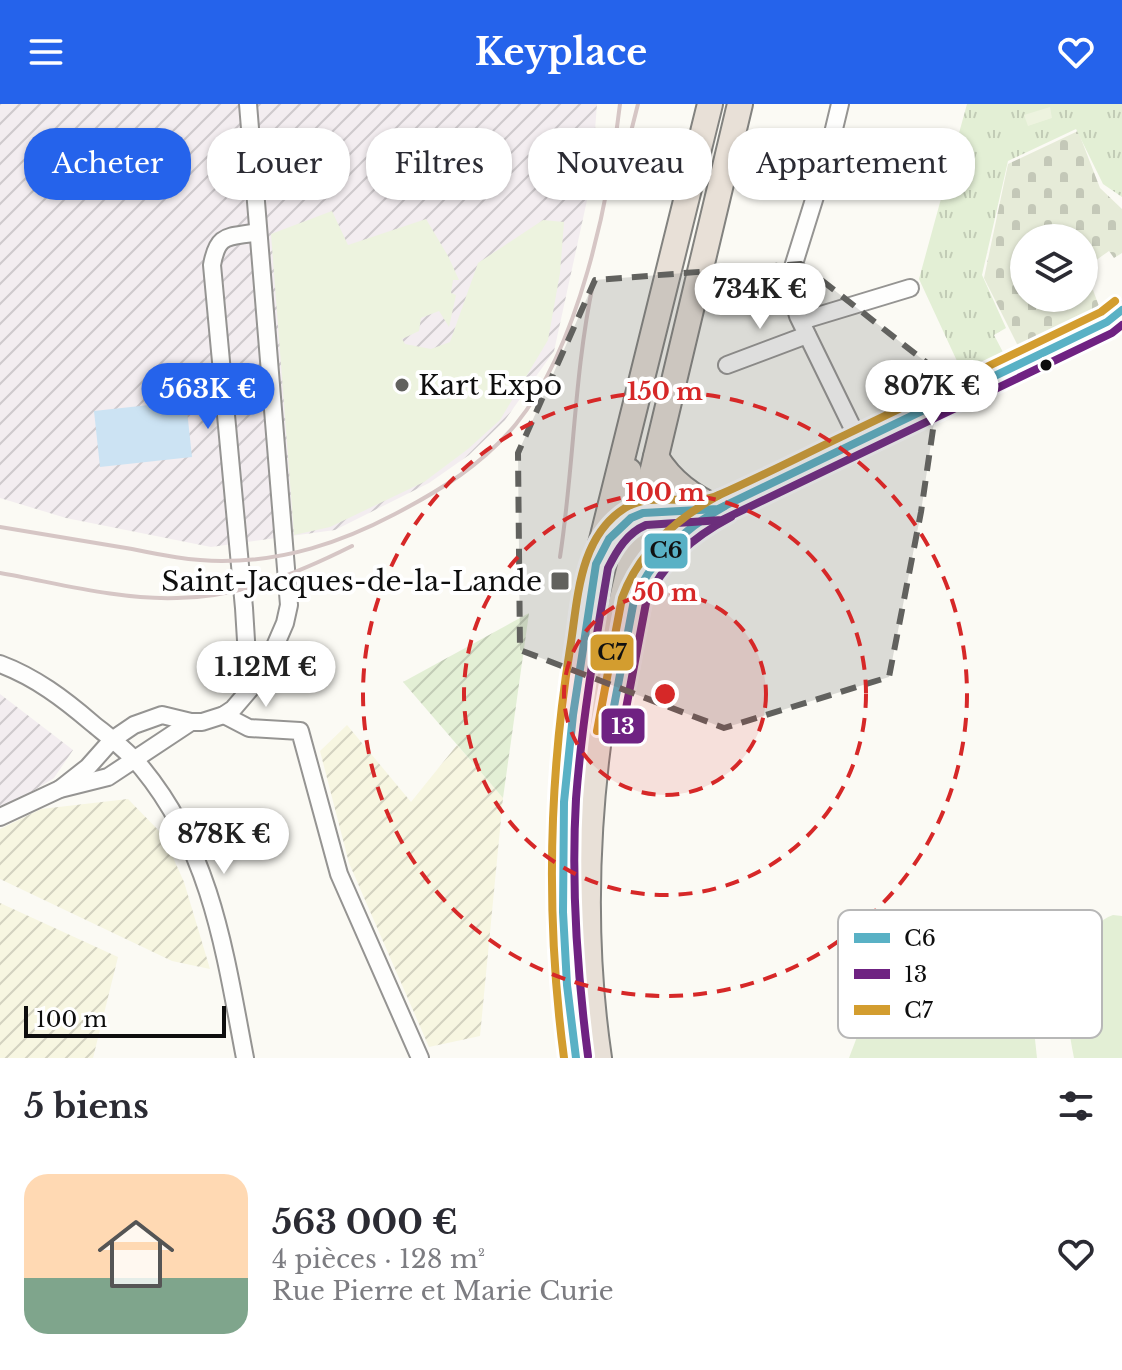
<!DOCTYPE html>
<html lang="fr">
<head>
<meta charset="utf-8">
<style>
  body { margin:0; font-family:"Libre Baskerville",serif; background:#f7f7f7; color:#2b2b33; height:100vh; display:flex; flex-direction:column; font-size:30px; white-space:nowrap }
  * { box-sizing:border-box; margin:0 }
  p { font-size:26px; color:#7c7c81 }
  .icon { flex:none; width:44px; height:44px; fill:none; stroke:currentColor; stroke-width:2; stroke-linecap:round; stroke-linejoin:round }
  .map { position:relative; height:954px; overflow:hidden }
  .side { display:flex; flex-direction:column; background:#fff; flex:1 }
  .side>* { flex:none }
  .hud { position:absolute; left:24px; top:24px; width:1074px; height:72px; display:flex; gap:16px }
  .buttons { position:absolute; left:1010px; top:120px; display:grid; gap:16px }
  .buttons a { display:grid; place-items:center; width:88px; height:88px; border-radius:50%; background:#fff; box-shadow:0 2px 6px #0004; font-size:40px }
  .scale { position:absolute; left:24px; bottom:20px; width:202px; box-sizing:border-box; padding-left:8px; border:4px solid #0e0e0e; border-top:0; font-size:22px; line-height:28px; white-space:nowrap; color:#0e0e0e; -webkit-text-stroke:6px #fff; paint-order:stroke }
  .price { position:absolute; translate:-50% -68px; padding:0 18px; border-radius:28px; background:#fff; color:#222; font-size:26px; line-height:52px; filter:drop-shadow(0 2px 4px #0008) }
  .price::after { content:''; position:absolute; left:50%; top:48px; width:24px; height:18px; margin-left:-12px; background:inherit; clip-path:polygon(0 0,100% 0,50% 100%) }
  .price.current { background:#2563eb; color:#fff }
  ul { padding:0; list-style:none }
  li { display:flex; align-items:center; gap:24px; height:200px; padding:0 24px }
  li+li { border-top:2px solid #e1e1e2 }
  li span { display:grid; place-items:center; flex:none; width:224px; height:160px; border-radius:24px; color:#555 }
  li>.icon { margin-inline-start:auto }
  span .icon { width:96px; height:96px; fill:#fffc; stroke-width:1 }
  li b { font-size:34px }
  h2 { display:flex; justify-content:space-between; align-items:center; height:96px; padding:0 24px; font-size:34px }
  .chip { padding:0 28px; border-radius:32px; background:#fff; box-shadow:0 2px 6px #0004; font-size:28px; line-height:72px }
  .chip.current { background:#2563eb; color:#fff }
  header { display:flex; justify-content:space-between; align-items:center; height:104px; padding:0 24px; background:#2563eb; color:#fff; font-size:36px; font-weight:700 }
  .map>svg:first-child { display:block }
</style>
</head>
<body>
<header><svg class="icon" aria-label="menu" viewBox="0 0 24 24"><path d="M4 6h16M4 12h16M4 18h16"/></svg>Keyplace<svg class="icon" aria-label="heart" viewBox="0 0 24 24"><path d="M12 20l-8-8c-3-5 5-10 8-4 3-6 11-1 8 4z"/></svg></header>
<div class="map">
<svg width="1122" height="954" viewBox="0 0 1122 954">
  <defs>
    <pattern id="industrial-furrows" width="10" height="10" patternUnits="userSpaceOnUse" patternTransform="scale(2)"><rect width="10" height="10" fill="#f3edf0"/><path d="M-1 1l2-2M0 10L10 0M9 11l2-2" fill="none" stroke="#cfcacd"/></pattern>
    <pattern id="farmland-furrows" width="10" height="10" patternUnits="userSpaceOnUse" patternTransform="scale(2)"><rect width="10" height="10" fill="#f7f6e1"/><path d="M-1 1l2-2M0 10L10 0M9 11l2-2" fill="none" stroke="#d3d2c0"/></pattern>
    <pattern id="cemetery-stones" width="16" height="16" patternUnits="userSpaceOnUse" patternTransform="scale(2)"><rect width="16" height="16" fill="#e6ebd8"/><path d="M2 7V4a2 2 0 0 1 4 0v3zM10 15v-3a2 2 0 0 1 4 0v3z" fill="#c4c8b8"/></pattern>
    <pattern id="park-tufts" width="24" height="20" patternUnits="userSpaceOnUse" patternTransform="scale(2)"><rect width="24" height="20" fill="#e3efd5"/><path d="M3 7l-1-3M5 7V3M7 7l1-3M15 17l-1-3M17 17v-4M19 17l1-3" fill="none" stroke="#c2ccb6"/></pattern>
    <pattern id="garden-furrows" width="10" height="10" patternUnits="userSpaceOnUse" patternTransform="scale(2)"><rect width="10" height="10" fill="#e3efd5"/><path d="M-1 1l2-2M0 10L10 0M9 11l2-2" fill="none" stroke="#c2ccb6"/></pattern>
  </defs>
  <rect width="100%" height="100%" fill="#fbfaf4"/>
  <g fill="url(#industrial-furrows)">
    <polygon points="0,0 597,0 591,78 554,247 505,316 469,351 429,379 335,426 211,443 66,414 0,394"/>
    <polygon points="0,590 73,646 54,674 0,707"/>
  </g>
  <g fill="url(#farmland-furrows)">
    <polygon points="347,621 411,698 457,641 503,694 480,932 429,943 349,759 320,647"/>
    <polygon points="128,695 163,731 184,778 210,865 172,857 0,775 0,725 41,705"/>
    <polygon points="0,799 118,853 93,954 0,954"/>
  </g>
  <g fill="#e3efd5">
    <path d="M 1113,811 L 1122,812 L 1122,954 L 1074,954 C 1066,913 1060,872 1085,837 C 1094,825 1099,816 1113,811 Z"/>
    <polygon points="1027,860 1037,954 849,954 874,888"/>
  </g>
  <polygon fill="url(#cemetery-stones)" points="1078,27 1100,84 1122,105 1122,149 1114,154 1109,147 1092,159 1096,165 1084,175 1084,134 1024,134 1024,194 1084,194 1084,180 1089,187 1093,186 1103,213 1020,246 984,174 1008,60"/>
  <polygon fill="url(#park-tufts)" points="967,0 1122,0 1122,93 1103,80 1076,25 1008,57 982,171 1006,224 994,231 1005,252 963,270 919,175"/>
  <polygon fill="url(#garden-furrows)" points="529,509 503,694 403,578"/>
  <g fill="#edf3df">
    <polygon points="1050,3 1052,14 1028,22 1024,11"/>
    <polygon points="332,107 348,141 426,115 448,152 459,176 453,176 451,189 456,191 449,223 439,207 421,214 419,227 402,235 405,240 431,245 450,238 478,159 543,116 564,118 560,169 548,236 500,316 468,345 424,378 330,423 294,431 271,130"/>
  </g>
  <polygon fill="#cce3f3" points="186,297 192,353 100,363 94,307"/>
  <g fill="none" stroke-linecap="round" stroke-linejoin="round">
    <defs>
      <g id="minor">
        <polyline points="840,0 827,54 793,163 792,191 798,212 859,337"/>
        <polyline points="827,54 933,79"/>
        <polyline points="801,217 910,184"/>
        <polyline points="727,261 807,231"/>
        <polyline points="718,405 1107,218 1122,206"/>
        <path d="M 0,560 C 35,573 64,595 92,619 C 109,633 128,647 142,664 C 212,749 225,850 245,954"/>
        <path d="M 249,585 L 244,504 L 212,161 C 218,128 228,134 258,128"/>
        <polyline points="224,611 249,624 300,627 339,770 420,954"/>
        <polyline points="60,685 88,663 112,636 134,621 162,611 191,618 202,618 224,611 233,605 257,577 266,563 285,519 289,501 248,0"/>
        <polyline points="0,713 60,685 108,673 191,618"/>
      </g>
      <g id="highway">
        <path d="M 656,353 C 672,379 692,392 718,405"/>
        <path d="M 629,367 C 625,387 625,408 639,425 L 668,427 L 697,419"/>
        <polyline points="630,415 643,409 704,406"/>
        <path d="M 633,499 C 644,456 683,428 718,405"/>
        <polyline points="576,954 567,870 563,792 564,715 569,638 596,460 710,0"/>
        <path d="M 599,954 C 576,798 591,648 622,495 L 740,0"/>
      </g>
    </defs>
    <use href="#minor" stroke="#959492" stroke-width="20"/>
    <use href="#highway" stroke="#82827f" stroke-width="28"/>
    <use href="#minor" stroke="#fefefd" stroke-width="16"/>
    <use href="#highway" stroke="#e8e0d7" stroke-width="24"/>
    <g stroke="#d6c6c5" stroke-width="4">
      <polyline points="621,67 638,0"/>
      <path d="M 0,423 C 44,430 88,438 132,445 C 161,451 191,457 222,457 C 285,457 340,439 395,410 C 441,386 483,360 516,320 C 579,243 609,97 620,0"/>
      <path d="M 560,453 C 574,362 574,270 593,180"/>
      <path d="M 0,469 C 57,479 118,496 177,494 C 240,493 296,470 352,442"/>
    </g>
    <defs>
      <g id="bus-1">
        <path d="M 609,629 L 634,496 C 652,453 685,424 725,402"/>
        <polyline points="576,954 567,881 563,808 564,698 573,611 596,460 609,435 631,414 643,409 718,405 1107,218 1122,206"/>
      </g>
      <g id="bus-2">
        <path d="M 621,631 L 646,499 C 662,459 693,433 731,413"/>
        <path d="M 588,952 C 577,867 571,781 576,695 C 582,617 595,541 608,464 C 617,446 627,429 646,421 L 722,416 L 1112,229 L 1122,221"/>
      </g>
      <g id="bus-3">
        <path d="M 597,627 L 622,494 C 639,447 676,415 719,391"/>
        <path d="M 564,954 C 546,817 548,682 570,545 C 578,496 578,434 625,404 C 653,386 691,404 719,391 C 762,372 803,351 845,331 C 930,290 1015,249 1101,208 L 1115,197"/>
      </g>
    </defs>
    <use href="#bus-1" stroke="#fff" stroke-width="14"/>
    <use href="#bus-2" stroke="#fff" stroke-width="14"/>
    <use href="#bus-3" stroke="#fff" stroke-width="14"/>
    <use href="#bus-1" stroke="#59b1c5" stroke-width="8"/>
    <use href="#bus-2" stroke="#6f2282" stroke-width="8"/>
    <use href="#bus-3" stroke="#d39d2f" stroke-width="8"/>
  </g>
  <path fill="#61615e" fill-opacity="0.2" stroke="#61615e" stroke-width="6" stroke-dasharray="16 10" stroke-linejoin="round" d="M 801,160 L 941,270 L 921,408 L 889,573 L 724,624 L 520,546 L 518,349 L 595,176 Z"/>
  <circle cx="665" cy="590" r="101" fill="#d62828" fill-opacity=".12"/>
  <g fill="none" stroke="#d62828" stroke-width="4" stroke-dasharray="14 10">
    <circle cx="665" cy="590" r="101"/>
    <circle cx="665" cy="590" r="201"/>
    <circle cx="665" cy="590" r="302"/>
  </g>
  <circle fill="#0e0e0e" stroke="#fff" stroke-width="3" cx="1046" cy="261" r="7"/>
  <g fill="#61615e" stroke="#fff" stroke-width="3">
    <circle cx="402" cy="281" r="8"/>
    <rect x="550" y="467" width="20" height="20" rx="4"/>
  </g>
  <g text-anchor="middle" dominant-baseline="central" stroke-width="8" stroke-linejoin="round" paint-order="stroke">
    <g font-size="28" fill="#0e0e0e" stroke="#fff" text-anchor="start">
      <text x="418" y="281">Kart Expo</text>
      <text x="542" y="477" text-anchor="end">Saint-Jacques-de-la-Lande</text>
    </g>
  </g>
  <rect x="838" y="806" width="264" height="128" rx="12" fill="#fff" stroke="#b7b7b7" stroke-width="2"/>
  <rect x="854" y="829" width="36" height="10" fill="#59b1c5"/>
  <rect x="854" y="865" width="36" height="10" fill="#6f2282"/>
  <rect x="854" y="901" width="36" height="10" fill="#d39d2f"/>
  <g font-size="22" fill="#0e0e0e">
    <text x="904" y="842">C6</text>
    <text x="904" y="878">13</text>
    <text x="904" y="914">C7</text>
  </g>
  <circle cx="665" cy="590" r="12" fill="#d62828" stroke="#fff" stroke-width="4"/>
  <g font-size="24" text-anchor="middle" font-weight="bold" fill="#d62828" stroke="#fff" stroke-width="8" stroke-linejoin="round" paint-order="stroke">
    <text x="665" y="296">150 m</text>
    <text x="665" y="397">100 m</text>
    <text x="665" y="497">50 m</text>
  </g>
  <g stroke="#fff" stroke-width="3">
    <rect x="643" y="428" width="46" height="38" rx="8" fill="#59b1c5"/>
    <rect x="589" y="529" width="46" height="39" rx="8" fill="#d39d2f"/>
    <rect x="600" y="603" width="46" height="38" rx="8" fill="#6f2282"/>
  </g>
  <g font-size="22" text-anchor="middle" font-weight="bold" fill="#fff">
    <text x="623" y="630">13</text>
  </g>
  <g font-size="22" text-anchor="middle" font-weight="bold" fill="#111">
    <text x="666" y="454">C6</text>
    <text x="612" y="556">C7</text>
  </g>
</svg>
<div class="buttons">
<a><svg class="icon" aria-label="layers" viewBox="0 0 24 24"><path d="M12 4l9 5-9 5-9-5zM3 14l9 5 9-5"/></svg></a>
</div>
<div class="scale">100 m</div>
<b class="price" style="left:760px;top:227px">734K €</b>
<b class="price" style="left:932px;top:324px">807K €</b>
<b class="price current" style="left:208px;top:327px">563K €</b>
<b class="price" style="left:266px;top:605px">1.12M €</b>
<b class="price" style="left:224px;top:772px">878K €</b>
<div class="hud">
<a class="chip current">Acheter</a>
<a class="chip">Louer</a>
<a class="chip">Filtres</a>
<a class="chip">Nouveau</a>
<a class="chip">Appartement</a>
</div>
</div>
<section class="side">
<h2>5 biens<svg class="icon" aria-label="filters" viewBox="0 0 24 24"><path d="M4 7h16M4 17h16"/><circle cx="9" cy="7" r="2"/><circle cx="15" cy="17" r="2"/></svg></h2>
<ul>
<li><span style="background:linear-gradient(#ffd9b3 65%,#7fa58c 0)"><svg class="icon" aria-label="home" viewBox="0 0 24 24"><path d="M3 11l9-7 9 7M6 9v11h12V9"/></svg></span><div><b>563 000 €</b><p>4 pièces · 128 m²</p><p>Rue Pierre et Marie Curie</p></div><svg class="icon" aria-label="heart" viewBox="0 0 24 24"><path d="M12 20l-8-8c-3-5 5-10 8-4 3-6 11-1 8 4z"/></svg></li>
</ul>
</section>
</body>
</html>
